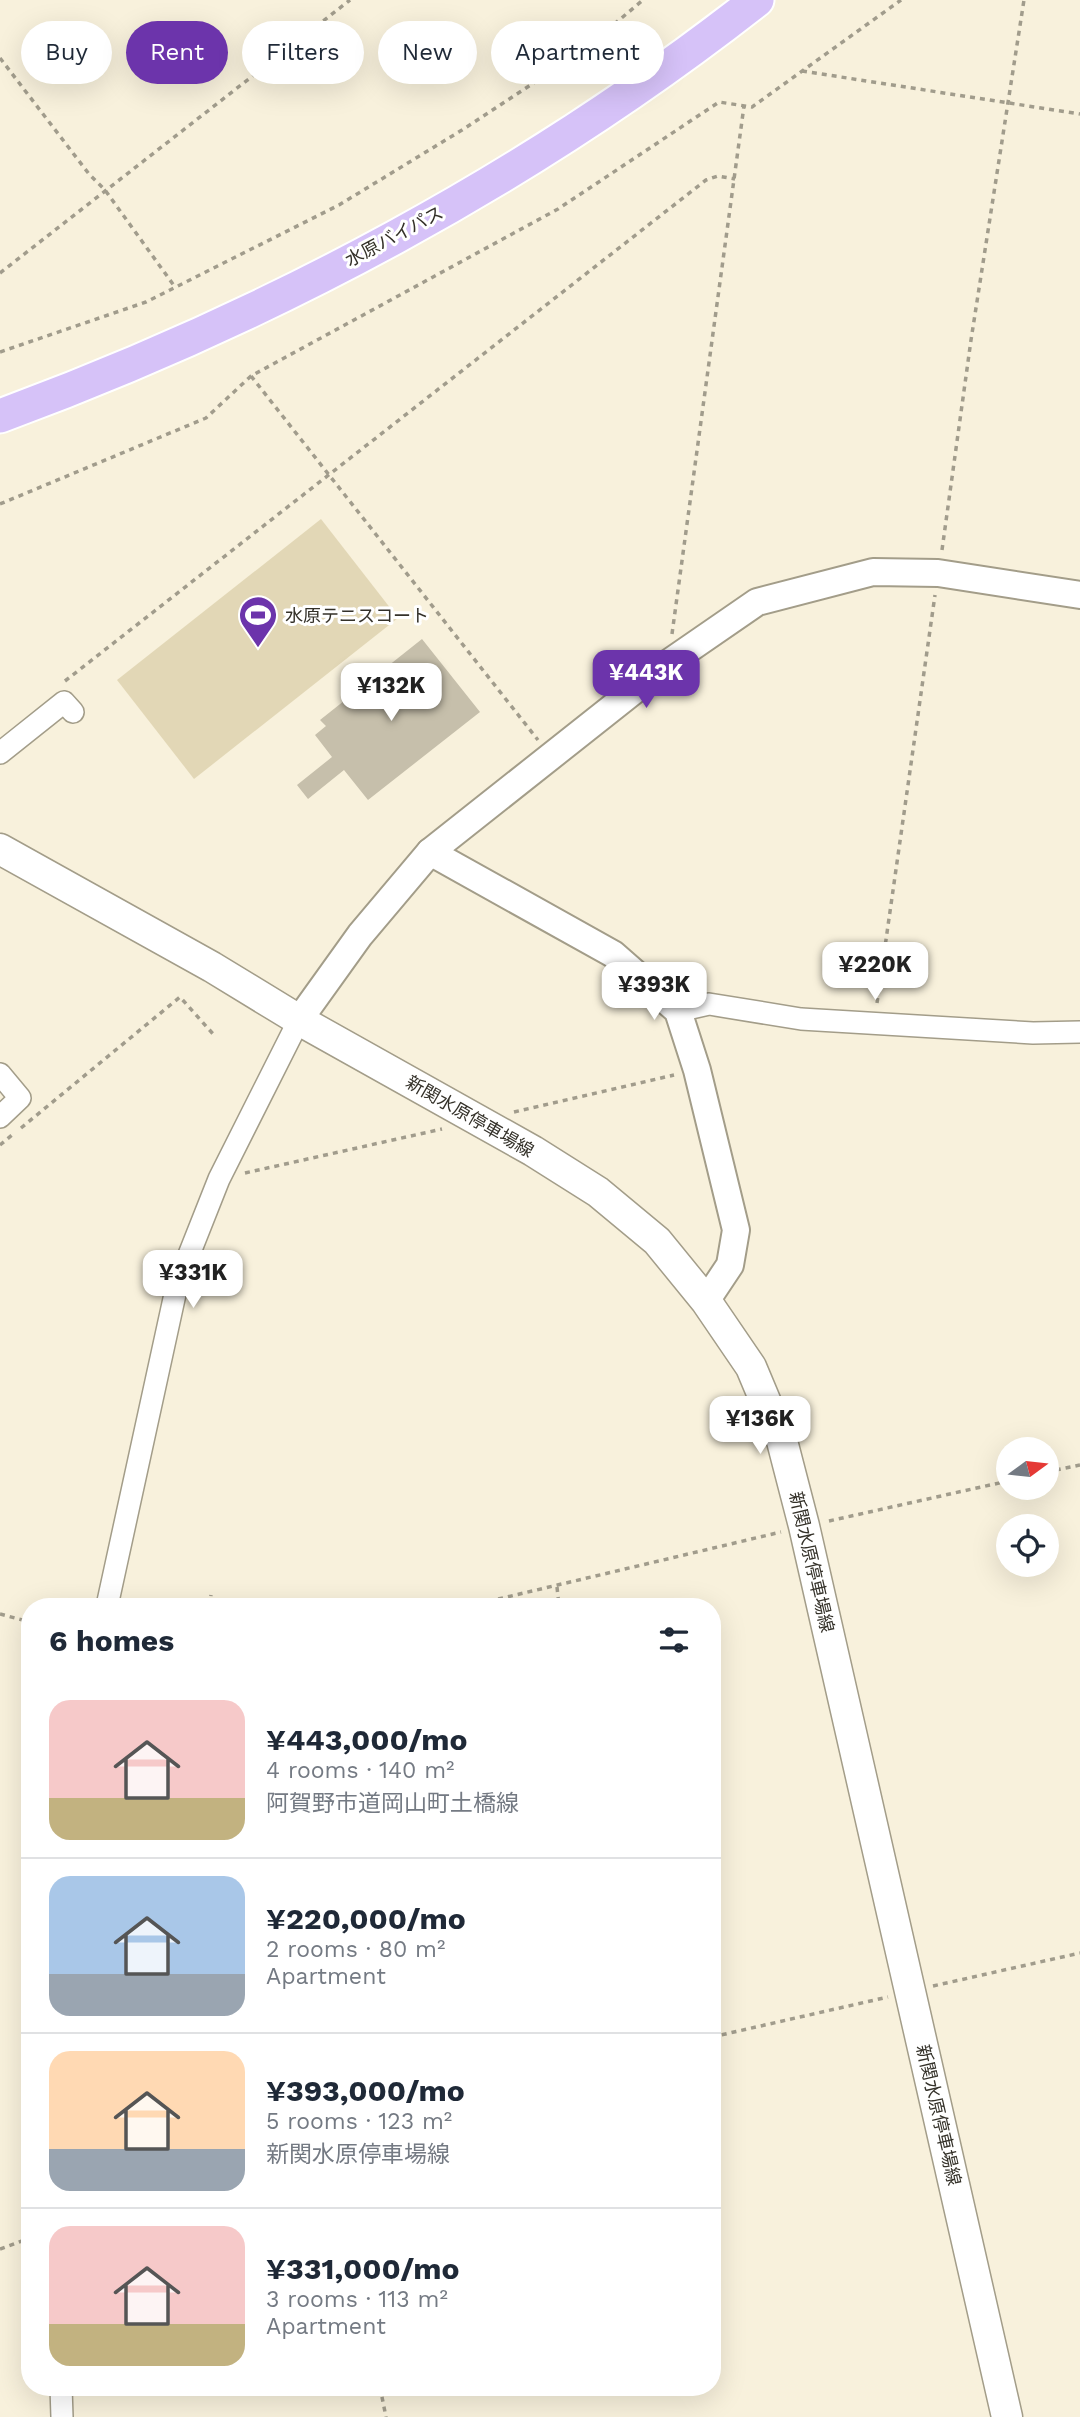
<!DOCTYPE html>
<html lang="en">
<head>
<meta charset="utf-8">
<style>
  body { margin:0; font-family:"Work Sans","Noto Sans JP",sans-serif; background:#f6f6f7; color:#1f2937; height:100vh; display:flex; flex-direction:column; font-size:26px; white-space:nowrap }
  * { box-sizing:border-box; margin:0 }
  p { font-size:23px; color:#747a83 }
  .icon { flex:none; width:38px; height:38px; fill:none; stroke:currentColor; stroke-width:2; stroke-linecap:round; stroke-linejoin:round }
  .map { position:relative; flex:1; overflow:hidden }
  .side { position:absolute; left:21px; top:1598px; width:700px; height:798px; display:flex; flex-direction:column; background:#fff; border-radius:28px; box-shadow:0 7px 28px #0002 }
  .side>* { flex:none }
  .hud { position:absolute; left:21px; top:21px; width:700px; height:63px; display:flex; gap:14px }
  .needle { width:46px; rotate:75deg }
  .controls { position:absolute; left:996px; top:1437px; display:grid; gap:14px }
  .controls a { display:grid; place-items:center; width:63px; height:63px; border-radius:50%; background:#fff; box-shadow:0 7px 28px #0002; font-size:35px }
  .price { position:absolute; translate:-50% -60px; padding:0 16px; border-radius:14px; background:#fff; color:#222; font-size:23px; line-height:46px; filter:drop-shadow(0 2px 4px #0008) }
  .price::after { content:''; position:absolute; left:50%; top:42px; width:21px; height:16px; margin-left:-10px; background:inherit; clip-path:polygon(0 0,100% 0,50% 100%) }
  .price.on { background:#6c34ab; color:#fff }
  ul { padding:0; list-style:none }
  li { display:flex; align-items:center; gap:21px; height:175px; padding:0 28px }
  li+li { border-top:2px solid #e0e1e3 }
  li span { display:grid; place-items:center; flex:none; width:196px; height:140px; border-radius:21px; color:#555 }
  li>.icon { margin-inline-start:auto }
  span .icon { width:84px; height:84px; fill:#fffc; stroke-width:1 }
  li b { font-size:30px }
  h2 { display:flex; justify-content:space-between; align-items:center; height:84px; padding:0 28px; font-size:30px }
  .tag { padding:0 24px; border-radius:32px; background:#fff; box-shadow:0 7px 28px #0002; font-size:24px; line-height:63px }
  .tag.on { background:#6c34ab; color:#fff }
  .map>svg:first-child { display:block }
</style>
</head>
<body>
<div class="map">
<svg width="1080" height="2417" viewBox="0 0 1080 2417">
  <rect width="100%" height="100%" fill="#f8f1dc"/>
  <polygon fill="#e2d7b6" points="321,519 398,618 194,779 117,680"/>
  <polygon fill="#c6bfab" points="422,639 480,712 368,800 344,770 308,799 297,785 332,757 315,735 326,726 320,720"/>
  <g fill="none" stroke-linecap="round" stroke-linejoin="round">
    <defs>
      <g id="minor">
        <polyline points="0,753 64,702 73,712"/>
        <polyline points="678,1011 709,1004 801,1019 1033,1033 1080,1032"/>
        <polyline points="0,1074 20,1098 0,1117"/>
        <polyline points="107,1606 177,1285 219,1179 299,1020"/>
        <polyline points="61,2387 62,2417"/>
      </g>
      <g id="tertiary">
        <polyline points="430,852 613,954 678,1011 697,1070 736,1230 730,1265 706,1301"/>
        <polyline points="299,1020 360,935 430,852 670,662 757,602 873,572 938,573 1080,595"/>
      </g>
      <polyline id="secondary" points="0,849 212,967 299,1020 533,1151 598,1192 657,1241 706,1301 751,1367 782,1441 804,1526 1007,2417"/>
      <path id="trunk" d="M 0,416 C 271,316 530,178 757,0"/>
    </defs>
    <use href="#minor" stroke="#a39d89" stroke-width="24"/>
    <use href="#tertiary" stroke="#a39d89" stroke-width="30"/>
    <use href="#secondary" stroke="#a39d89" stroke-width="33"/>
    <use href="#trunk" stroke="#fff" stroke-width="37"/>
    <g stroke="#a19c8c" stroke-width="3.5" stroke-dasharray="5 5" stroke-linecap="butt">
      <polyline points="0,58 89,174 105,190 175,287"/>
      <polyline points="802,71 1080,114"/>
      <polyline points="0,273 350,0"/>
      <polyline points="0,352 146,302 339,205 462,130 581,52 643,0"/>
      <polyline points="251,376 538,740"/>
      <polyline points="0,504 206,418 251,376 558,209 719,102 752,107 901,0"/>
      <polyline points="942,550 971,340 1024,0"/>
      <polyline points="672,634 744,106"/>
      <polyline points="65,681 706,180 718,176 735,179"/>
      <polyline points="877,1003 935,595"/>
      <polyline points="514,1112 674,1075"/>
      <polyline points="21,1128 180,997 214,1035"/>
      <polyline points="0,1145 12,1135"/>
      <polyline points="245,1173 442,1129"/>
      <polyline points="1046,1472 1080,1465"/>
      <polyline points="829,1521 1008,1481"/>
      <polyline points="557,1587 559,1606"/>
      <polyline points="210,1606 211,1595"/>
      <polyline points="469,1606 781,1532"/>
      <polyline points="0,1614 30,1622"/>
      <polyline points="933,1986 1080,1953"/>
      <polyline points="712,2037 888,1997"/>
      <polyline points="0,2249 30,2238"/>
      <polyline points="380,2387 386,2417"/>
    </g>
    <use href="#minor" stroke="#fff" stroke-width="21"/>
    <use href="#tertiary" stroke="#fff" stroke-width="26"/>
    <use href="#secondary" stroke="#fff" stroke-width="30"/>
    <use href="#trunk" stroke="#d6c2f8" stroke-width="33"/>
  </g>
  <defs>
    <symbol id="stadium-pin" viewBox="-11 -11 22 30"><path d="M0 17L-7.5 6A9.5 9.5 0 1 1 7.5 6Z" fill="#6c34ab" stroke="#fff"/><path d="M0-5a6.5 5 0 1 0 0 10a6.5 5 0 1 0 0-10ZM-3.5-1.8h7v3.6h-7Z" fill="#fff"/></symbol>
  </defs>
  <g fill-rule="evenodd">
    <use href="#stadium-pin" x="236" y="593" width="44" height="60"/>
  </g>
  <g text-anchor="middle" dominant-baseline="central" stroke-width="6" stroke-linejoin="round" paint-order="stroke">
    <g font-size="18" fill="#343129" stroke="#fff">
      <text transform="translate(394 236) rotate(-28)">水原バイパス</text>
      <text transform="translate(470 1116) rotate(30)">新関水原停車場線</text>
      <text transform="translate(812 1562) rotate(77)">新関水原停車場線</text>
      <text transform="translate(939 2115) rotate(77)">新関水原停車場線</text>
    </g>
    <g font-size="18" fill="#343129" stroke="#fff" text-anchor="start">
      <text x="285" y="615">水原テニスコート</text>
    </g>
  </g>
</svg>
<div class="controls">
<a><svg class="needle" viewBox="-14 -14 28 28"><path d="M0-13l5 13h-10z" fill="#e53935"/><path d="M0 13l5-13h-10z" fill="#747a83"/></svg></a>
<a><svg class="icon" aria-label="locate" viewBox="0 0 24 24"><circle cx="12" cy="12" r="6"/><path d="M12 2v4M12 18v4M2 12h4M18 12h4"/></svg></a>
</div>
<b class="price on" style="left:646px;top:710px">¥443K</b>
<b class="price" style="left:391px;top:723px">¥132K</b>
<b class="price" style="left:875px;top:1002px">¥220K</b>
<b class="price" style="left:654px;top:1022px">¥393K</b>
<b class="price" style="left:193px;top:1310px">¥331K</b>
<b class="price" style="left:760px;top:1456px">¥136K</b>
<div class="hud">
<a class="tag">Buy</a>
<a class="tag on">Rent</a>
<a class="tag">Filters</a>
<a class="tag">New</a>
<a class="tag">Apartment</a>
</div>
<section class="side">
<h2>6 homes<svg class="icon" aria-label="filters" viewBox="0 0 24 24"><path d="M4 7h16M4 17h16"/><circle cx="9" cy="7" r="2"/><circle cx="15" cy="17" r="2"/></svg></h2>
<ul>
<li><span style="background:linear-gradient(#f6c9c9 70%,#c2b280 0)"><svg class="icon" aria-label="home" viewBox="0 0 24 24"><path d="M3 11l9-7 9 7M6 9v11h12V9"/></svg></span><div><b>¥443,000/mo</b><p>4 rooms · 140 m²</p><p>阿賀野市道岡山町土橋線</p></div></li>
<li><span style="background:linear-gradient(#a9c7e8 70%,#9aa5b1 0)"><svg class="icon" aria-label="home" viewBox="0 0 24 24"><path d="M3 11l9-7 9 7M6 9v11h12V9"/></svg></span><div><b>¥220,000/mo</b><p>2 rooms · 80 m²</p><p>Apartment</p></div></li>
<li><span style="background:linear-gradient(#ffd9b3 70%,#9aa5b1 0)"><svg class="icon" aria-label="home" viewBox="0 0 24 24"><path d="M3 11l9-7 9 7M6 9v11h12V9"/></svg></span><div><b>¥393,000/mo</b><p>5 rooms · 123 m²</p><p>新関水原停車場線</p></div></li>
<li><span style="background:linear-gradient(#f6c9c9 70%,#c2b280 0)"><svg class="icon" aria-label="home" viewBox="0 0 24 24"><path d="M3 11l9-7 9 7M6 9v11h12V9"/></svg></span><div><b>¥331,000/mo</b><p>3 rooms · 113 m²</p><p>Apartment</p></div></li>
</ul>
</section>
</div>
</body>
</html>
